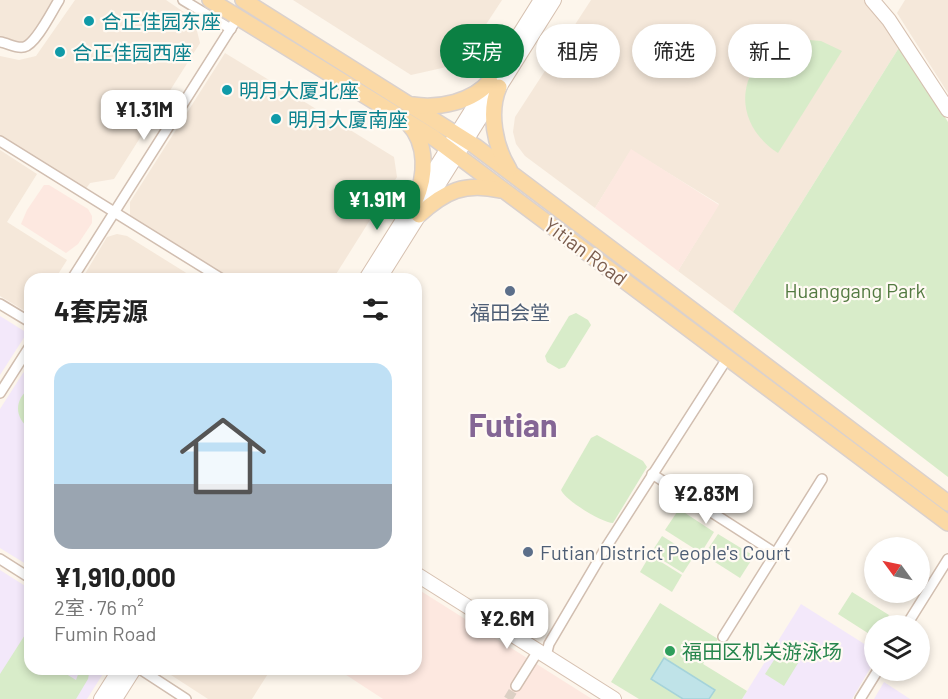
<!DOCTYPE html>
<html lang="zh">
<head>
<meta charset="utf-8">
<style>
  body { margin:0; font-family:Barlow,"Noto Sans SC",sans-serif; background:#f2f2f2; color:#222; height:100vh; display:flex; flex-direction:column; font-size:22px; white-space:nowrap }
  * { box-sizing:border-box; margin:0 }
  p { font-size:20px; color:#767676 }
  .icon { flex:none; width:33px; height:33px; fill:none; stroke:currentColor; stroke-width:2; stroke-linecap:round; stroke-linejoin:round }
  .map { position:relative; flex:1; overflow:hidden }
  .side { position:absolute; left:24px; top:273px; width:398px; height:402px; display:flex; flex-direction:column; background:#fff; border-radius:18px; box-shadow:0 3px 9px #0003 }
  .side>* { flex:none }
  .top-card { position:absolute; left:440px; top:24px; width:418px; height:54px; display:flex; gap:12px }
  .needle { width:39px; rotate:303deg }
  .controls { position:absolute; left:864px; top:537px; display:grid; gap:12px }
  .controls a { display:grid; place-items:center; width:66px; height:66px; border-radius:50%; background:#fff; box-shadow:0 3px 9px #0003; font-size:30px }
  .price { position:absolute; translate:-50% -51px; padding:0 14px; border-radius:12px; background:#fff; color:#222; font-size:20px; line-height:39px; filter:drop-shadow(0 2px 3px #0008) }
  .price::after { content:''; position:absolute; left:50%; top:36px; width:18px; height:14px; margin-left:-9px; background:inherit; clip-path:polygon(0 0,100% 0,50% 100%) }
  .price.current { background:#0b8043; color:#fff }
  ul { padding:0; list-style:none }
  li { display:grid; align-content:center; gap:12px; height:318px; padding:0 30px }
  li span { display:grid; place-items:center; height:186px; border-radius:18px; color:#555 }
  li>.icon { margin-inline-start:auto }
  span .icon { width:108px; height:108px; fill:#fffc; stroke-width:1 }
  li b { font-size:26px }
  h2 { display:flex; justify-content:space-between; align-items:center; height:72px; padding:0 30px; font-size:26px }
  .pill { padding:0 21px; border-radius:27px; background:#fff; box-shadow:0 3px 9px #0003; font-size:21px; line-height:54px }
  .pill.current { background:#0b8043; color:#fff }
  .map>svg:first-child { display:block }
</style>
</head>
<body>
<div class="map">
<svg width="948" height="699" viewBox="0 0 948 699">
  <rect width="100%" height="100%" fill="#fdf6ec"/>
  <g fill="#f5e8da">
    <polygon points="0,0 56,0 30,40 19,44 0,38"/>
    <polygon points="75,0 166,0 194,19 200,43 114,179 90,183 85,190 0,137 0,56 19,60 36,56"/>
    <polygon points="293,0 502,0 460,64 411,75"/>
    <polygon points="591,0 864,0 871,4 900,46 733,312 678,271 719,204 631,150 595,208 525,156 516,144 513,132 515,117"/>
    <polygon points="905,0 948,0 948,93 897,13"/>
    <polygon points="225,53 394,157 397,177 333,279 229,279 130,216 130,202"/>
    <polygon points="0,150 37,174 7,222 67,260 55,279 30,279 30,314 0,296"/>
    <polygon points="117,234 127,236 196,279 82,279 107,237"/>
    <polygon points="176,669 271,669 252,699 208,699 171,675"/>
  </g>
  <g fill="#fde8e0">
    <polygon points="631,149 719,205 678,271 595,208"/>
    <polygon points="44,185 49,185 88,209 92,216 92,223 78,244 66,253 21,224 27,210"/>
    <polygon points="416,588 592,699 383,699 337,669 416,669"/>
  </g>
  <g fill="#f3e8fa">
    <polygon points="0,316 24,331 25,336 0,375"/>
    <polygon points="28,369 30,371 30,558 26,564 0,548 0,409 23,373"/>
    <polygon points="0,570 30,589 30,669 106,669 87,699 0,699"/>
    <polygon points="801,604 874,650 874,662 852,699 742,699"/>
    <polygon points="884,682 910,699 874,699"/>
  </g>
  <g fill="#d8ecc9">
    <path d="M 798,39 L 821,41 L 842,51 L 778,153 C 726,120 738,53 798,39 Z"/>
    <polygon points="900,46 948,122 948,477 733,312"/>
    <polygon points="576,313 588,320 591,325 565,367 559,369 547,362 545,356 569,316"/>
    <path d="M 30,388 C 30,396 25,400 24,408 C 24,417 30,420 30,429 C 14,418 14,399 30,388 Z"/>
    <path d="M 597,435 L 643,461 L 647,467 L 613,523 C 602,523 565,500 561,490 L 591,438 Z"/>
    <polygon points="679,509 714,532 701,553 665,530"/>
    <polygon points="718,534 754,556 740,578 704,555"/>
    <polygon points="662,536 694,556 683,573 651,553"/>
    <polygon points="650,555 682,575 672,592 640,572"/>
    <polygon points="852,592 889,615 883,625 874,626 874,637 838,614"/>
    <polygon points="660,603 718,639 703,664 747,691 742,699 639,699 611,682"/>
    <polygon points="30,627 30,646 27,650 30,651 30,669 58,669 76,680 80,669 90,669 88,679 76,699 0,699 0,674"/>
    <polygon points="785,643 803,655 784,686 765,674"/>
  </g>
  <polygon fill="#bfe3e8" stroke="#a5d3da" stroke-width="1.5" points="664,658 715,690 709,699 683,699 651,679"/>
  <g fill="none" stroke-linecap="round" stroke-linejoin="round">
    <polyline stroke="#dcd0c4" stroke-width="9" stroke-dasharray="9 4.5" stroke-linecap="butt" points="508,699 516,686"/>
    <defs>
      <g id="street">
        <polyline points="183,0 231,29"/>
        <path d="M 0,42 C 8,43 16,49 24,47 C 36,44 52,11 59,0"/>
        <polyline points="0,141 222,279"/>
        <polyline points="72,279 238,17"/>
        <polyline points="0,304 30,322"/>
        <polyline points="0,393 30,346"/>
        <polyline points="652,474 775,553"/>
        <polyline points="0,559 30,578"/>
        <polyline points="906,626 948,559"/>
        <polyline points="723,637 822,479"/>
        <polyline points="546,656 549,644 605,549 728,357"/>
        <polyline points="140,669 186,699"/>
        <polyline points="516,686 538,651"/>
        <polyline points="860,699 878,670"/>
      </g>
      <g id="secondary">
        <polyline points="872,0 889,20 948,110"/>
        <polyline points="366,279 541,0"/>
        <polyline points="379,279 554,0"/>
        <polyline points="416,574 614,699"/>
        <polyline points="101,699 120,669"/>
        <polyline points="115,699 134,669"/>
      </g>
      <g id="primary">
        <polyline points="210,0 434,138 948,523"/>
        <polyline points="243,0 475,146 948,503"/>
        <path d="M 499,87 C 488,112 495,147 509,169"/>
        <path d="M 413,105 C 438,109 473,102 490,81"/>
        <path d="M 408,123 C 428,144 426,176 415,201"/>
        <path d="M 419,215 C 445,191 465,182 500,190"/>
      </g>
    </defs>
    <use href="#street" stroke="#d1beb0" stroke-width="12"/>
    <use href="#secondary" stroke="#d6c0b0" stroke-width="16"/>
    <use href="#primary" stroke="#dad1cd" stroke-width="18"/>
    <use href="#street" stroke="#fff" stroke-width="9"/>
    <use href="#secondary" stroke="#fff" stroke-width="14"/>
    <use href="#primary" stroke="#fbd9a5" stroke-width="15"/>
  </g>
  <g fill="#0f9aa8" stroke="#fffaf3" stroke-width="2">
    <circle cx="89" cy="21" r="6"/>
    <circle cx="60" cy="52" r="6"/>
    <circle cx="227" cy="90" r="6"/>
    <circle cx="276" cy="119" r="6"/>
  </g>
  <g fill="#5c6f8a" stroke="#fffaf3" stroke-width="2">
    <circle cx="510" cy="291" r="6"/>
    <circle cx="528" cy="552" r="6"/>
  </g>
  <circle fill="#2e9e5b" stroke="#fffaf3" stroke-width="2" cx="670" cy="651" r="6"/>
  <g text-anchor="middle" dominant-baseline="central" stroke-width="4.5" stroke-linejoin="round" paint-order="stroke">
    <g font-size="20" fill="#0d838f" stroke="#fffaf3" text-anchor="start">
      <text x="101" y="21">合正佳园东座</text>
      <text x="72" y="52">合正佳园西座</text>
      <text x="239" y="90">明月大厦北座</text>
      <text x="288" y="119">明月大厦南座</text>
    </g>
    <g font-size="20" fill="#7a5c4d" stroke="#fffaf3">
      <text transform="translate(586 251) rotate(37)">Yitian Road</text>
    </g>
    <g font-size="20" fill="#537a41" stroke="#fffaf3">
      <text x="855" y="290">Huanggang Park</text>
    </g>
    <g font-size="20" fill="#4e5e75" stroke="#fffaf3">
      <text x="510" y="312">福田会堂</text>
      <text x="540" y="552" text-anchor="start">Futian District People's Court</text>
    </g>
    <g font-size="20" fill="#27864d" stroke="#fffaf3" text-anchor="start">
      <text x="682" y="651">福田区机关游泳场</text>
    </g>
    <g font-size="32" font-weight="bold" fill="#846695" stroke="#fffaf3">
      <text x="513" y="424">Futian</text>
    </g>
  </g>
</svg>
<div class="controls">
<a><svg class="needle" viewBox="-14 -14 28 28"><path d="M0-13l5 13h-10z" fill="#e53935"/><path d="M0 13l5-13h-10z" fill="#767676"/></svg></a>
<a><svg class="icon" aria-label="layers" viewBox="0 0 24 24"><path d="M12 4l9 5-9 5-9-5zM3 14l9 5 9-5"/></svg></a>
</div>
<b class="price" style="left:144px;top:141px">¥1.31M</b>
<b class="price current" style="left:377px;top:231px">¥1.91M</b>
<b class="price" style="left:706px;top:525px">¥2.83M</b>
<b class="price" style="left:507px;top:650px">¥2.6M</b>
<div class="top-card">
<a class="pill current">买房</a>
<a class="pill">租房</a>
<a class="pill">筛选</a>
<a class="pill">新上</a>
</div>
<section class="side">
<h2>4套房源<svg class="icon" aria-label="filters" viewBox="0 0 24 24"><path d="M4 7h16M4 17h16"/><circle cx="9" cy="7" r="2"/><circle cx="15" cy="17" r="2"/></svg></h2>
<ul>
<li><span style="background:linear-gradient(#bfe0f5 65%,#9aa5b1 0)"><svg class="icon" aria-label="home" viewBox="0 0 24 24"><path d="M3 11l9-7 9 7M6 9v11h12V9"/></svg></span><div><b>¥1,910,000</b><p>2室 · 76 m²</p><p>Fumin Road</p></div></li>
</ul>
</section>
</div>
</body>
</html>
